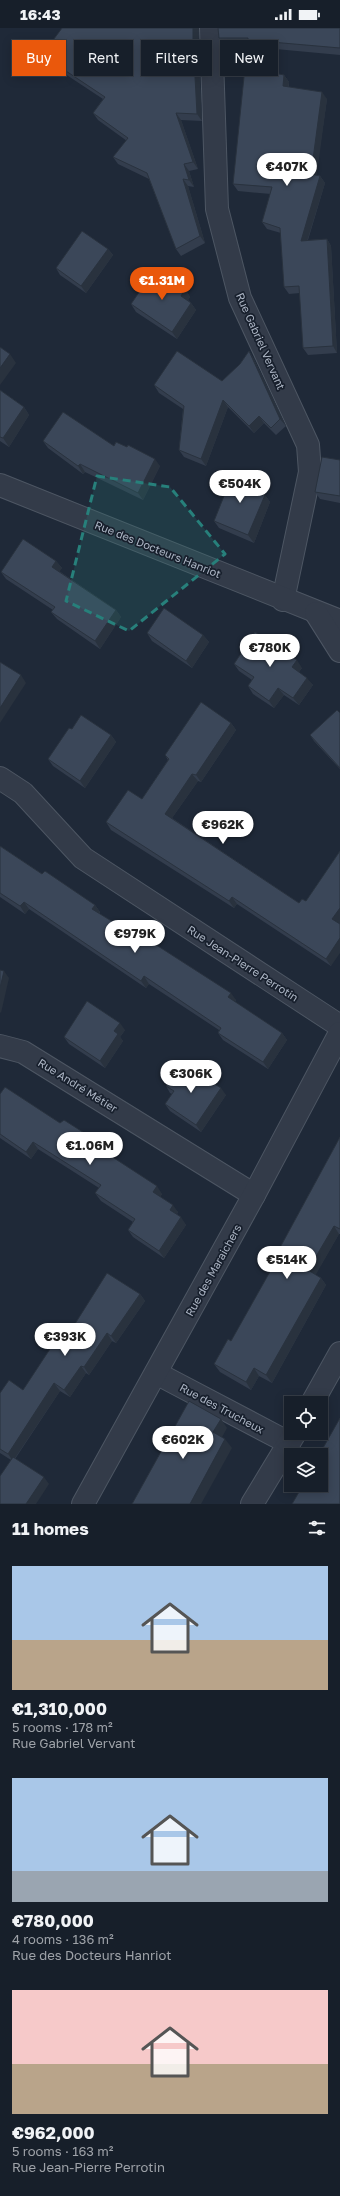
<!DOCTYPE html>
<html lang="en">
<head>
<meta charset="utf-8">
<style>
  body { margin:0; font-family:"Golos Text",sans-serif; background:#202732; color:#f1f3f6; height:100vh; display:flex; flex-direction:column; font-size:15px; white-space:nowrap }
  * { box-sizing:border-box; margin:0 }
  p { font-size:13px; color:#9ea2a8 }
  .icon { flex:none; width:22px; height:22px; fill:none; stroke:currentColor; stroke-width:2; stroke-linecap:round; stroke-linejoin:round }
  .map { position:relative; height:1476px; overflow:hidden }
  .details { display:flex; flex-direction:column; background:#171f2a; flex:1 }
  .details>* { flex:none }
  .top-card { position:absolute; left:12px; top:12px; width:316px; height:36px; display:flex; gap:8px }
  .buttons { position:absolute; left:284px; top:1368px; display:grid; gap:8px }
  .buttons a { display:grid; place-items:center; width:44px; height:44px; border-radius:0px; background:#171f2a; box-shadow:0 2px 10px #0003,0 0 0 1px #363d47; font-size:20px }
  .price { position:absolute; translate:-50% -34px; padding:0 9px; border-radius:14px; background:#fff; color:#222; font-size:13px; line-height:26px; filter:drop-shadow(0 1px 2px #0008) }
  .price::after { content:''; position:absolute; left:50%; top:24px; width:12px; height:9px; margin-left:-6px; background:inherit; clip-path:polygon(0 0,100% 0,50% 100%) }
  .price.current { background:#ea580c; color:#fff }
  ul { padding:0; list-style:none }
  li { display:grid; align-content:center; gap:8px; height:212px; padding:0 12px }
  li span { display:grid; place-items:center; height:124px; border-radius:0px; color:#555 }
  li>.icon { margin-inline-start:auto }
  span .icon { width:72px; height:72px; fill:#fffc; stroke-width:1 }
  li b { font-size:17px }
  h2 { display:flex; justify-content:space-between; align-items:center; height:48px; padding:0 12px; font-size:17px }
  .tag { padding:0 14px; border-radius:0px; background:#171f2a; box-shadow:0 2px 10px #0003,0 0 0 1px #363d47; font-size:14px; line-height:36px }
  .tag.current { background:#ea580c; color:#fff }
  .status { display:flex; justify-content:space-between; align-items:center; height:28px; padding:0 20px; background:#171f2a; direction:ltr }
  .status svg { height:11px; fill:currentColor }
  .map>svg:first-child { display:block }
</style>
</head>
<body>
<div class="status"><b>16:43</b><svg viewBox="0 0 49 12"><path d="M0 12V9h3v3zM5 12V6h3v6zM10 12V3h3v9zM15 12V0h3v12zM26 1h20v11H26zM47 4h2v5h-2z"/></svg></div>
<div class="map">
<svg width="340" height="1476" viewBox="0 0 340 1476">
  <rect width="100%" height="100%" fill="#1f2938"/>
  <g fill="none" stroke-linecap="round" stroke-linejoin="round">
    <defs>
      <g id="minor">
        <polyline points="211,0 217,181 240,270 308,417 310,444 283,572"/>
        <polyline points="0,457 340,593"/>
        <polyline points="316,585 340,623"/>
        <polyline points="0,750 23,765 83,830 340,998"/>
        <polyline points="0,1018 23,1024 254,1167"/>
        <polyline points="156,1345 289,1415"/>
        <polyline points="312,1375 340,1325"/>
        <polyline points="83,1476 254,1167 340,1005"/>
        <polyline points="252,1476 295,1405"/>
      </g>
    </defs>
    <use href="#minor" stroke="#4d5663" stroke-width="24"/>
    <use href="#minor" stroke="#333b49" stroke-width="22"/>
  </g>
  <g fill="#333d4d">
    <polygon points="199,0 198,18 202,93 181,92 198,141 189,143 194,159 188,158 205,215 181,228 176,221 149,151 118,136 113,129 127,113 98,92 93,85 103,71 47,34 42,27"/>
    <polygon points="340,0 340,27 253,19 251,17 224,17 219,10"/>
    <polygon points="284,47 289,54 289,59 327,71 316,147 320,148 325,155 308,212 327,211 331,218 337,325 308,327 303,320 300,265 289,266 284,259 281,205 267,201 262,194 271,166 238,163 233,156"/>
    <polygon points="108,221 113,227 86,265 60,247 56,240"/>
    <polygon points="185,261 190,269 188,272 191,275 196,282 177,311 136,284 131,276"/>
    <polygon points="249,323 254,331 286,398 276,407 264,395 254,405 228,379 206,438 184,429 179,422 183,381 159,365 154,357 222,353 240,336"/>
    <polygon points="0,362 24,379 29,387 9,419 0,413"/>
    <polygon points="43,413 114,418 160,438 143,472 85,444 83,446 48,420"/>
    <polygon points="340,432 340,475 320,471 315,464"/>
    <polygon points="265,460 263,466 265,467 270,474 254,515 219,500 214,493"/>
    <polygon points="56,533 62,540 59,543 116,582 121,589 100,621 57,591 51,584 53,582 6,551 1,544"/>
    <polygon points="147,605 203,607 209,614 192,640 152,613"/>
    <polygon points="234,636 302,640 299,644 313,657 299,677 284,667 274,680 253,666 248,658 252,652 239,643"/>
    <polygon points="340,685 340,741 314,713 310,707"/>
    <polygon points="231,695 236,702 201,754 198,753 172,790 299,875 306,873 340,823 340,895 331,938 237,876 234,880 111,802 106,794 142,771 168,732 165,727"/>
    <polygon points="72,701 111,707 116,714 85,760 53,738 48,731"/>
    <polygon points="0,818 42,846 95,877 100,884 100,886 236,972 235,974 282,1005 287,1012 268,1041 223,1012 218,1005 219,1002 149,956 146,960 29,881 25,886 0,869"/>
    <polygon points="125,1002 120,1009 123,1013 105,1040 69,1016 64,1009"/>
    <polygon points="166,1058 226,1067 201,1104 170,1083 165,1076 172,1066 170,1065"/>
    <polygon points="0,1066 60,1095 102,1120 101,1121 162,1166 160,1169 178,1184 177,1186 186,1197 164,1230 133,1209 128,1202 133,1194 101,1173 95,1165 99,1160 38,1121 31,1131 0,1110"/>
    <polygon points="340,1109 340,1206 339,1206 315,1247 321,1250 326,1257 272,1355 259,1348 251,1362 220,1344 214,1336 231,1313 272,1241 270,1238"/>
    <polygon points="140,1266 145,1273 116,1315 112,1313 89,1347 86,1345 70,1369 60,1363 15,1431 49,1456 0,1425 0,1365 23,1362 73,1299"/>
  </g>
  <g fill="#29323e">
    <polygon points="193,0 199,0 198,18 202,93 197,86 193,11"/>
    <polygon points="284,47 289,54 288,65 283,58"/>
    <polygon points="322,64 327,71 316,153 311,146"/>
    <polygon points="176,85 181,92 198,141 193,134"/>
    <polygon points="184,136 189,143 194,159 189,152"/>
    <polygon points="320,148 325,155 305,220 301,213"/>
    <polygon points="183,151 188,158 205,215 200,208"/>
    <polygon points="327,211 331,218 337,325 333,318"/>
    <polygon points="108,221 113,227 86,265 81,258"/>
    <polygon points="185,261 190,269 186,275 181,268"/>
    <polygon points="191,275 196,282 177,311 172,304"/>
    <polygon points="249,323 254,331 286,398 280,391"/>
    <polygon points="10,326 16,335 0,357 0,340"/>
    <polygon points="223,372 228,379 206,438 201,431"/>
    <polygon points="24,379 29,387 9,419 3,410"/>
    <polygon points="259,388 264,395 254,405 249,398"/>
    <polygon points="155,431 160,438 143,472 138,465"/>
    <polygon points="80,436 85,444 83,446 78,438"/>
    <polygon points="260,453 265,460 261,471 256,464"/>
    <polygon points="265,467 270,474 254,515 248,507"/>
    <polygon points="56,533 62,540 58,546 52,539"/>
    <polygon points="116,582 121,589 100,621 95,613"/>
    <polygon points="203,607 209,614 192,640 186,633"/>
    <polygon points="297,632 302,640 297,646 292,639"/>
    <polygon points="21,647 26,655 0,695 0,680"/>
    <polygon points="307,650 313,657 299,677 293,670"/>
    <polygon points="278,660 284,667 274,680 269,673"/>
    <polygon points="231,695 236,702 201,754 196,747"/>
    <polygon points="111,707 116,714 85,760 80,753"/>
    <polygon points="192,746 198,753 170,793 165,786"/>
    <polygon points="232,869 237,876 234,880 229,873"/>
    <polygon points="24,874 29,881 25,886 20,878"/>
    <polygon points="95,877 100,884 97,888 92,881"/>
    <polygon points="340,880 340,895 338,898 332,891"/>
    <polygon points="340,910 340,925 331,938 326,931"/>
    <polygon points="4,943 9,950 1,985 0,984 0,960"/>
    <polygon points="144,948 149,956 146,960 141,953"/>
    <polygon points="231,965 236,972 233,976 228,969"/>
    <polygon points="120,995 125,1002 120,1009 123,1013 105,1040 100,1033 114,1003"/>
    <polygon points="282,1005 287,1012 268,1041 263,1034"/>
    <polygon points="221,1060 226,1067 201,1104 196,1097"/>
    <polygon points="97,1113 102,1120 99,1124 94,1117"/>
    <polygon points="33,1114 38,1121 31,1131 26,1124"/>
    <polygon points="157,1158 162,1166 158,1172 153,1164"/>
    <polygon points="173,1177 178,1184 175,1189 170,1182"/>
    <polygon points="181,1189 186,1197 164,1230 159,1223"/>
    <polygon points="334,1198 339,1206 314,1250 308,1242"/>
    <polygon points="321,1250 326,1257 272,1355 266,1347"/>
    <polygon points="140,1266 145,1273 116,1315 111,1308"/>
    <polygon points="107,1305 112,1313 89,1347 84,1339"/>
    <polygon points="81,1338 86,1345 70,1369 64,1362"/>
    <polygon points="254,1340 259,1348 251,1362 246,1354"/>
    <polygon points="54,1355 60,1363 13,1433 8,1426"/>
    <polygon points="221,1391 227,1400 220,1413 213,1404"/>
    <polygon points="225,1411 232,1420 201,1476 190,1476"/>
    <polygon points="44,1449 49,1456 36,1476 26,1476"/>
  </g>
  <g fill="#3b4759" stroke="#29323e">
    <polygon points="62,0 193,0 193,11 197,86 176,85 193,134 184,136 189,152 183,151 200,208 176,221 147,145 113,129 128,110 93,85 105,69 42,27"/>
    <polygon points="218,0 340,0 340,20 248,12 248,10 219,10"/>
    <polygon points="245,39 284,47 283,58 322,64 311,146 320,148 301,213 327,211 333,318 303,320 299,258 284,259 280,200 262,194 272,159 233,156"/>
    <polygon points="82,203 108,221 81,258 56,240"/>
    <polygon points="155,241 185,261 181,268 191,275 172,304 131,276"/>
    <polygon points="0,319 10,326 0,340"/>
    <polygon points="177,323 222,353 240,336 249,323 280,391 271,400 259,388 249,398 223,372 201,431 179,422 184,378 154,357"/>
    <polygon points="0,362 24,379 3,410 0,409"/>
    <polygon points="63,384 114,418 116,414 127,419 128,417 155,431 138,465 80,436 78,438 43,413"/>
    <polygon points="322,429 340,432 340,468 315,464"/>
    <polygon points="234,443 260,453 256,464 265,467 248,507 214,493"/>
    <polygon points="23,511 56,533 52,539 116,582 95,613 51,584 55,579 1,544"/>
    <polygon points="164,580 203,607 186,633 147,605"/>
    <polygon points="255,604 297,632 292,639 307,650 293,670 278,660 269,673 248,658 254,649 234,636"/>
    <polygon points="0,634 21,647 0,680"/>
    <polygon points="201,674 231,695 196,747 192,746 165,786 299,875 302,871 306,873 340,823 340,880 332,891 340,896 340,910 326,931 232,869 229,873 106,794 128,762 142,771 169,731 165,727"/>
    <polygon points="337,682 340,685 340,740 310,707"/>
    <polygon points="81,687 111,707 80,753 48,731 69,700 72,701"/>
    <polygon points="0,818 42,846 45,843 95,877 92,881 131,905 133,902 231,965 228,969 282,1005 263,1034 218,1005 221,1000 144,948 141,953 24,874 20,878 0,865"/>
    <polygon points="0,942 4,943 0,960"/>
    <polygon points="87,973 120,995 114,1003 118,1006 100,1033 64,1009"/>
    <polygon points="181,1035 221,1060 196,1097 165,1076 174,1063 166,1058"/>
    <polygon points="5,1059 60,1095 64,1092 97,1113 94,1117 157,1158 153,1164 173,1177 170,1182 181,1189 159,1223 128,1202 135,1191 95,1165 101,1157 33,1114 26,1124 0,1106 0,1066"/>
    <polygon points="340,1109 340,1201 334,1198 308,1242 321,1250 266,1347 254,1340 246,1354 214,1336 228,1311 231,1313 272,1240 270,1238"/>
    <polygon points="107,1245 140,1266 111,1308 107,1305 84,1339 81,1338 64,1362 54,1355 8,1426 0,1421 0,1365 9,1352 23,1362 67,1295 73,1299"/>
    <polygon points="189,1373 221,1391 213,1404 225,1411 190,1476 132,1476"/>
    <polygon points="340,1390 340,1476 292,1476 303,1457 321,1457 321,1427 319,1427"/>
    <polygon points="13,1429 44,1449 26,1476 0,1476 0,1448"/>
  </g>
  <path fill="#27807b" fill-opacity="0.2" stroke="#27807b" stroke-width="3" stroke-dasharray="8 5" stroke-linejoin="round" d="M 97,448 L 170,459 L 225,526 L 129,603 L 66,573 Z"/>
  <g text-anchor="middle" dominant-baseline="central" stroke-width="3.5" stroke-linejoin="round" paint-order="stroke">
    <g font-size="11" fill="#adb6c5" stroke="#18202d">
      <text transform="translate(261 313) rotate(66)">Rue Gabriel Vervant</text>
      <text transform="translate(158 521) rotate(22)">Rue des Docteurs Hanriot</text>
      <text transform="translate(243 935) rotate(33)">Rue Jean-Pierre Perrotin</text>
      <text transform="translate(78 1057) rotate(32)">Rue André Métier</text>
      <text transform="translate(213 1242) rotate(-61)">Rue des Maraichers</text>
      <text transform="translate(222 1380) rotate(28)">Rue des Trucheux</text>
    </g>
  </g>
</svg>
<div class="buttons">
<a><svg class="icon" aria-label="locate" viewBox="0 0 24 24"><circle cx="12" cy="12" r="6"/><path d="M12 2v4M12 18v4M2 12h4M18 12h4"/></svg></a>
<a><svg class="icon" aria-label="layers" viewBox="0 0 24 24"><path d="M12 4l9 5-9 5-9-5zM3 14l9 5 9-5"/></svg></a>
</div>
<b class="price" style="left:287px;top:159px">€407K</b>
<b class="price current" style="left:162px;top:273px">€1.31M</b>
<b class="price" style="left:240px;top:476px">€504K</b>
<b class="price" style="left:270px;top:640px">€780K</b>
<b class="price" style="left:223px;top:817px">€962K</b>
<b class="price" style="left:135px;top:926px">€979K</b>
<b class="price" style="left:191px;top:1066px">€306K</b>
<b class="price" style="left:90px;top:1138px">€1.06M</b>
<b class="price" style="left:287px;top:1252px">€514K</b>
<b class="price" style="left:65px;top:1329px">€393K</b>
<b class="price" style="left:183px;top:1432px">€602K</b>
<div class="top-card">
<a class="tag current">Buy</a>
<a class="tag">Rent</a>
<a class="tag">Filters</a>
<a class="tag">New</a>
</div>
</div>
<section class="details">
<h2>11 homes<svg class="icon" aria-label="filters" viewBox="0 0 24 24"><path d="M4 7h16M4 17h16"/><circle cx="9" cy="7" r="2"/><circle cx="15" cy="17" r="2"/></svg></h2>
<ul>
<li><span style="background:linear-gradient(#a9c7e8 60%,#b9a48a 0)"><svg class="icon" aria-label="home" viewBox="0 0 24 24"><path d="M3 11l9-7 9 7M6 9v11h12V9"/></svg></span><div><b>€1,310,000</b><p>5 rooms · 178 m²</p><p>Rue Gabriel Vervant</p></div></li>
<li><span style="background:linear-gradient(#a9c7e8 75%,#9aa5b1 0)"><svg class="icon" aria-label="home" viewBox="0 0 24 24"><path d="M3 11l9-7 9 7M6 9v11h12V9"/></svg></span><div><b>€780,000</b><p>4 rooms · 136 m²</p><p>Rue des Docteurs Hanriot</p></div></li>
<li><span style="background:linear-gradient(#f6c9c9 60%,#b9a48a 0)"><svg class="icon" aria-label="home" viewBox="0 0 24 24"><path d="M3 11l9-7 9 7M6 9v11h12V9"/></svg></span><div><b>€962,000</b><p>5 rooms · 163 m²</p><p>Rue Jean-Pierre Perrotin</p></div></li>
</ul>
</section>
</body>
</html>
